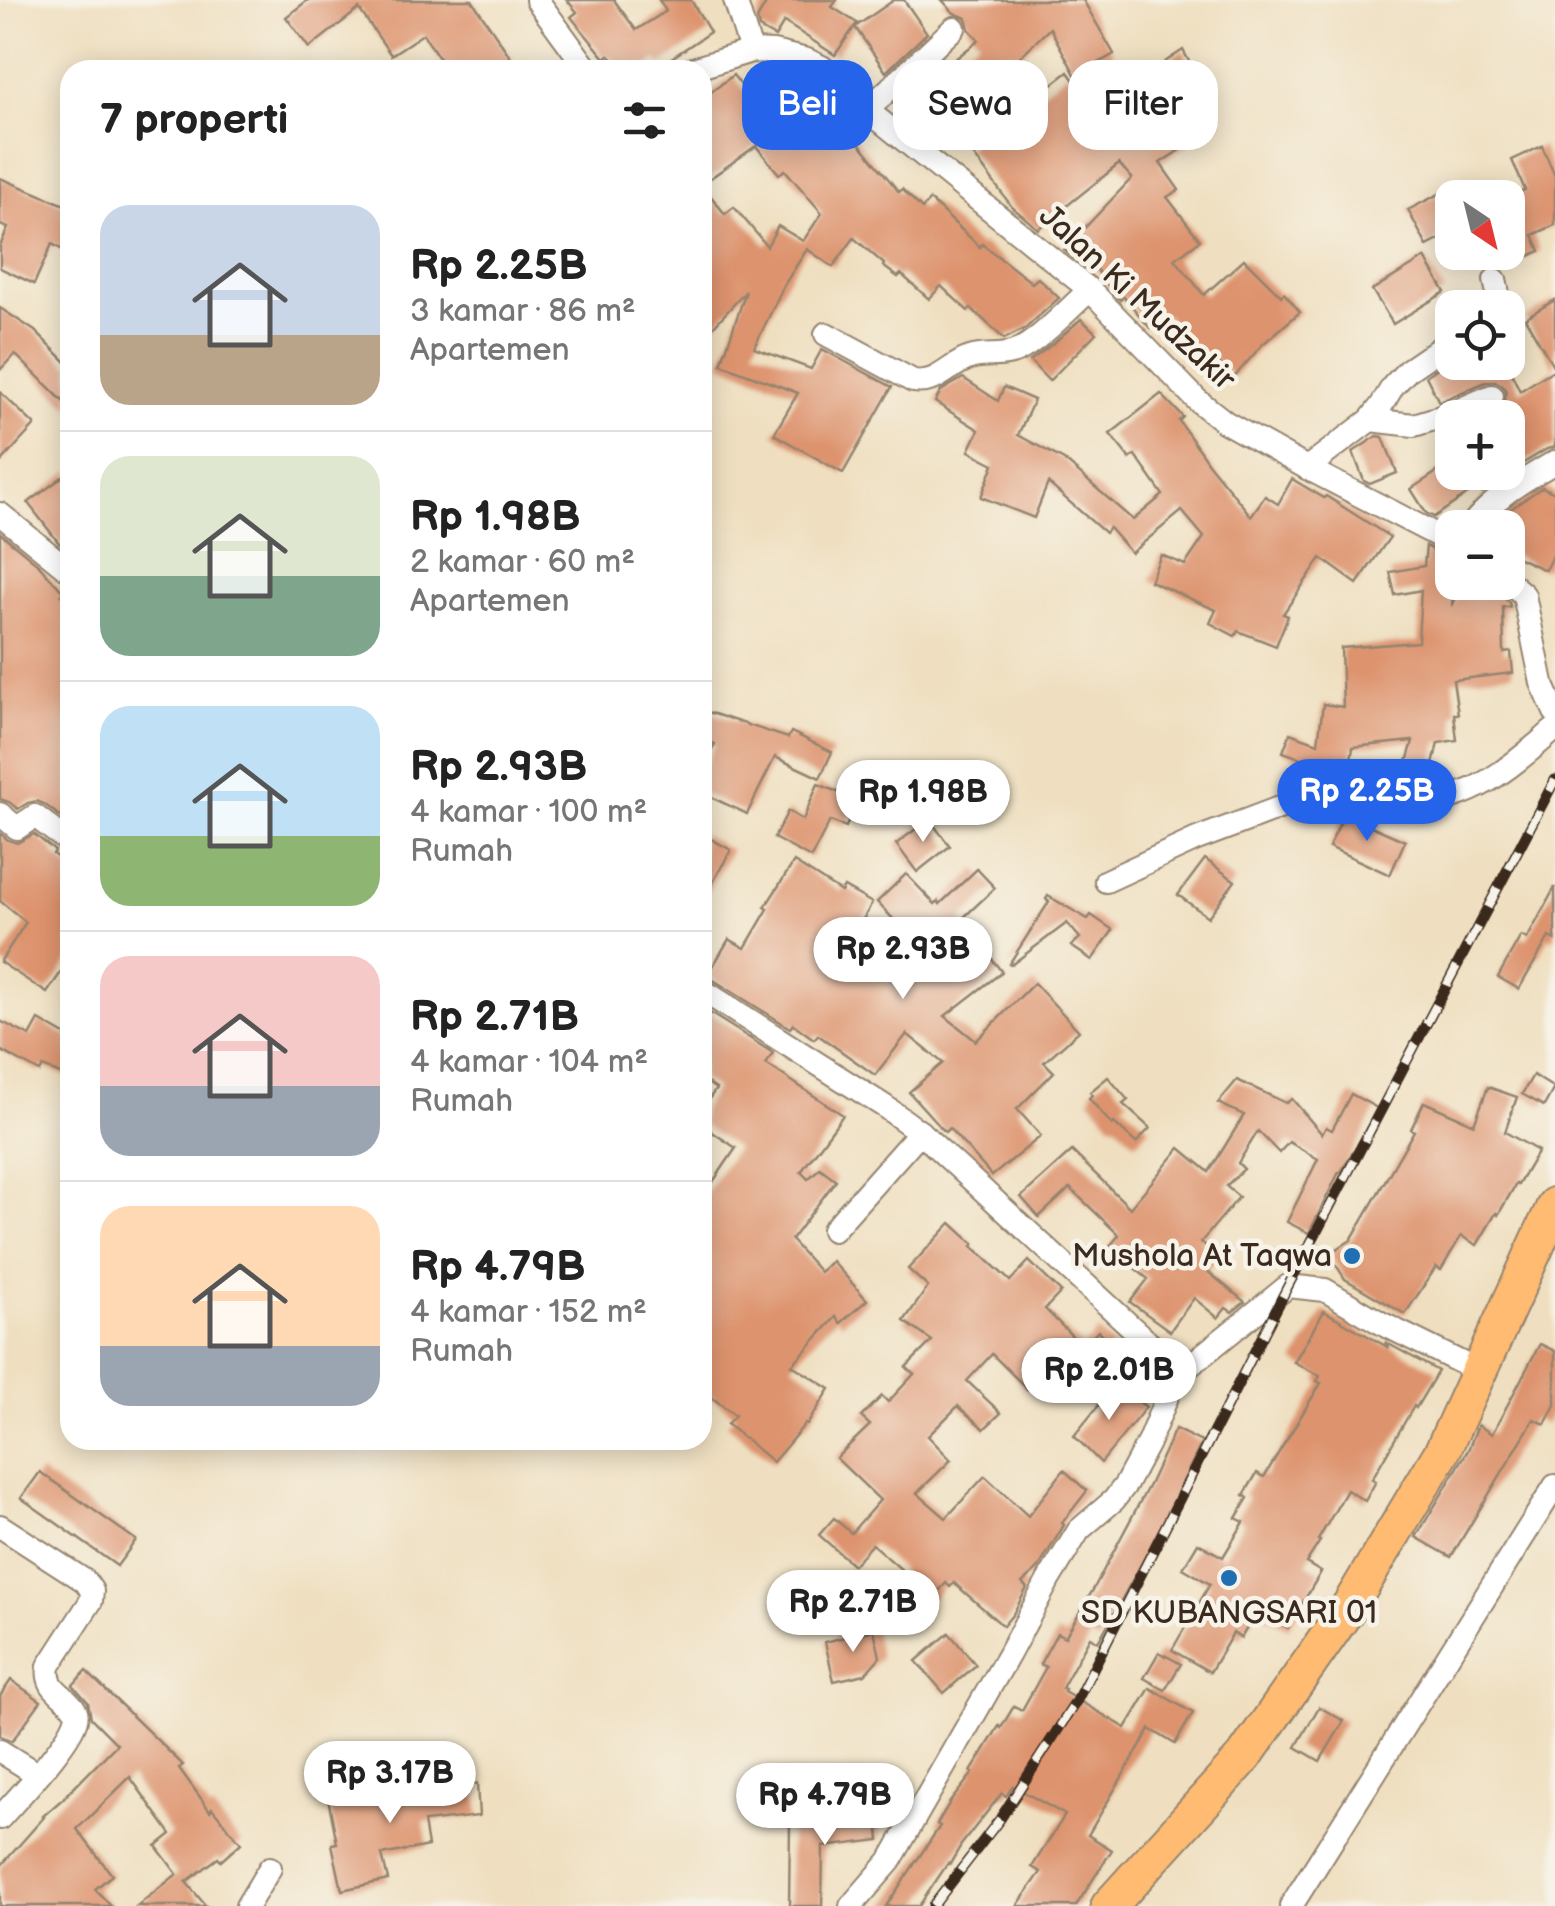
<!DOCTYPE html>
<html lang="id">
<head>
<meta charset="utf-8">
<style>
  body { margin:0; font-family:"Balsamiq Sans",sans-serif; background:#f6f6f6; color:#222; height:100vh; display:flex; flex-direction:column; font-size:38px; white-space:nowrap }
  * { box-sizing:border-box; margin:0 }
  p { font-size:32px; color:#767676 }
  .icon { flex:none; width:55px; height:55px; fill:none; stroke:currentColor; stroke-width:2; stroke-linecap:round; stroke-linejoin:round }
  .map { position:relative; flex:1; overflow:hidden }
  .side { position:absolute; left:60px; top:60px; width:652px; height:1390px; display:flex; flex-direction:column; background:#fff; border-radius:30px; box-shadow:0 5px 25px #0003 }
  .side>* { flex:none }
  .top-card { position:absolute; left:742px; top:60px; width:662px; height:90px; display:flex; gap:20px }
  .needle { width:65px; rotate:145deg }
  .fabs { position:absolute; left:1435px; top:180px; display:grid; gap:20px }
  .fabs a { display:grid; place-items:center; width:90px; height:90px; border-radius:20px; background:#fff; box-shadow:0 5px 25px #0003; font-size:50px }
  .price { position:absolute; translate:-50% -85px; padding:0 22px; border-radius:35px; background:#fff; color:#222; font-size:32px; line-height:65px; filter:drop-shadow(0 2px 5px #0008) }
  .price::after { content:''; position:absolute; left:50%; top:60px; width:30px; height:22px; margin-left:-15px; background:inherit; clip-path:polygon(0 0,100% 0,50% 100%) }
  .price.selected { background:#2563eb; color:#fff }
  ul { padding:0; list-style:none }
  li { display:flex; align-items:center; gap:30px; height:250px; padding:0 40px }
  li+li { border-top:2px solid #e0e0e0 }
  li span { display:grid; place-items:center; flex:none; width:280px; height:200px; border-radius:30px; color:#555 }
  li>.icon { margin-inline-start:auto }
  span .icon { width:120px; height:120px; fill:#fffc; stroke-width:1 }
  li b { font-size:42px }
  h2 { display:flex; justify-content:space-between; align-items:center; height:120px; padding:0 40px; font-size:42px }
  .pill { padding:0 35px; border-radius:30px; background:#fff; box-shadow:0 5px 25px #0003; font-size:35px; line-height:90px }
  .pill.selected { background:#2563eb; color:#fff }
  .map>svg:first-child { display:block }
</style>
</head>
<body>
<div class="map">
<svg width="1555" height="1906" viewBox="0 0 1555 1906">
  <rect width="100%" height="100%" fill="#f7f3e8"/>
  <filter id="ink" filterUnits="userSpaceOnUse"><feTurbulence type="fractalNoise" baseFrequency=".01" numOctaves="2"/><feDisplacementMap in="SourceGraphic" scale="20" xChannelSelector="R" yChannelSelector="G"/><feConvolveMatrix kernelMatrix="1 2 1 2 8 2 1 2 1" color-interpolation-filters="sRGB"/></filter>
  <filter id="wash" filterUnits="userSpaceOnUse"><feTurbulence type="fractalNoise" baseFrequency=".0048" numOctaves="4" result="noise"/><feDisplacementMap in="SourceGraphic" scale="40" xChannelSelector="R" yChannelSelector="G"/><feGaussianBlur stdDeviation="2.25" result="paint"/><feColorMatrix in="noise" values="0 0 0 0 0 0 0 0 0 0 0 0 0 0 0 0 0 1.4 0 .05"/><feComposite in="paint" operator="in"/></filter>
  <g filter="url(#wash)">
    <rect width="100%" height="100%" fill="#efdfc0"/>
    <g id="blocks">
      <g fill="#dd936d">
        <polygon points="308,0 472,0 519,70 447,70 423,34 391,55 359,9 309,48 286,17"/>
        <polygon points="567,0 614,0 636,30 666,11 659,0 691,0 710,32 661,65 657,60 643,70 621,70 609,55 605,58 571,17 577,12"/>
        <polygon points="768,0 837,0 832,7 857,23 835,55 784,22 775,37 759,28 757,19"/>
        <polygon points="894,0 904,0 927,33 886,72 855,27"/>
        <polygon points="942,0 1083,0 1114,54 1076,76 1050,28 986,89 927,137 900,103 905,99 903,97 944,58 949,64 979,40 969,29 966,18 954,13"/>
        <polygon points="1183,50 1221,122 1190,138 1192,142 1160,163 1179,190 1167,197 1200,240 1175,259 1204,295 1244,259 1281,296 1284,293 1300,312 1263,344 1234,377 1214,358 1207,365 1184,344 1166,315 1150,328 1124,297 1120,300 1114,294 1084,252 1075,259 1064,250 1132,178 1119,164 1038,229 1012,207 967,146 991,129 992,130 1068,72 1094,109"/>
        <polygon points="733,75 754,102 772,87 796,118 815,103 840,134 847,128 899,192 902,189 922,209 930,200 980,247 982,244 1032,283 1038,278 1059,298 1026,328 1004,339 971,308 968,311 941,286 929,299 901,274 898,277 883,266 884,264 854,238 833,267 807,249 784,285 754,348 811,369 822,349 892,387 843,473 774,434 798,393 721,364 746,291 702,339 702,185 725,214 734,207 767,246 778,226 803,241 822,213 785,170 779,174 756,146 702,184 702,99"/>
        <polygon points="1542,146 1555,176 1555,225 1533,235 1540,251 1508,266 1508,198 1525,190 1512,160"/>
        <polygon points="0,178 70,207 70,237 63,250 52,244 34,284 0,268 0,246 8,228 0,225"/>
        <polygon points="1443,192 1452,211 1452,233 1427,246 1408,210"/>
        <polygon points="1425,258 1445,292 1393,324 1372,290"/>
        <polygon points="1555,300 1555,369 1525,318"/>
        <polygon points="0,308 35,331 70,366 70,408 15,354 0,370"/>
        <polygon points="1081,319 1096,333 1049,381 1030,361 1054,343"/>
        <polygon points="1452,358 1452,362 1506,362 1520,391 1555,369 1555,447 1547,449 1515,468 1508,456 1508,418 1480,418 1498,410 1504,404 1506,391 1502,385 1495,381 1486,382 1439,402 1426,376"/>
        <polygon points="963,378 998,401 1004,387 1034,400 1018,435 1064,460 1133,520 1163,495 1135,455 1130,459 1110,434 1161,394 1183,417 1179,421 1208,463 1251,516 1265,496 1278,504 1292,479 1324,498 1326,496 1390,537 1357,584 1321,558 1283,614 1288,616 1276,646 1238,631 1235,636 1210,623 1216,610 1150,581 1161,555 1185,565 1204,537 1182,511 1131,553 1109,528 1105,533 1048,483 1034,518 981,497 994,464 969,451 979,430 935,402 941,391"/>
        <polygon points="0,392 35,425 0,463"/>
        <polygon points="1377,436 1383,437 1397,473 1370,484 1364,481 1353,452"/>
        <polygon points="1452,462 1452,472 1509,472 1482,493 1478,487 1434,517 1426,513 1411,489"/>
        <polygon points="70,471 70,552 59,543 28,503"/>
        <polygon points="1542,487 1555,493 1555,550 1545,570 1508,553 1508,528 1489,528 1508,511"/>
        <polygon points="0,533 39,565 64,593 61,595 70,603 70,824 44,804 37,801 28,803 18,809 9,802 0,799"/>
        <polygon points="1426,546 1433,550 1440,586 1452,586 1452,606 1462,585 1494,584 1498,592 1509,602 1510,607 1503,607 1504,653 1511,652 1513,673 1453,680 1458,714 1454,714 1457,740 1438,743 1428,786 1402,780 1413,741 1353,747 1350,768 1320,765 1283,752 1290,733 1318,743 1323,704 1343,707 1341,648 1418,642 1421,590 1395,595 1390,572 1424,566"/>
        <polygon points="702,710 788,738 791,732 832,752 820,778 775,757 747,814 702,793 702,770 715,744 702,738"/>
        <polygon points="818,784 857,800 846,827 830,821 811,858 774,838 788,811 803,820"/>
        <polygon points="1344,814 1405,841 1390,875 1329,847"/>
        <polygon points="929,819 950,846 917,872 896,844"/>
        <polygon points="0,833 8,840 17,843 34,834 55,851 53,854 70,868 70,959 47,993 0,962 26,922 0,901"/>
        <polygon points="702,834 731,850 702,902"/>
        <polygon points="1205,859 1235,881 1208,917 1178,895"/>
        <polygon points="794,862 841,892 844,887 872,903 849,945 894,974 924,951 877,902 906,874 935,904 938,901 940,904 977,869 995,888 961,920 1002,972 945,1016 976,1041 1034,983 1079,1031 1044,1062 1054,1072 1017,1109 1041,1136 992,1176 949,1128 945,1132 909,1092 943,1063 907,1034 875,1075 818,1035 814,1039 793,1024 790,1028 707,976 729,939 745,948 768,909 765,907"/>
        <polygon points="1555,887 1555,940 1549,937 1519,989 1498,977 1521,936 1527,939"/>
        <polygon points="1048,896 1088,919 1091,915 1113,930 1092,960 1071,946 1080,938 1067,923 1011,965 1009,964 1049,902 1046,899"/>
        <polygon points="702,1008 773,1053 766,1064 843,1115 801,1172 808,1179 820,1168 836,1180 791,1240 820,1272 832,1261 867,1300 841,1323 836,1317 792,1365 830,1389 807,1425 805,1424 773,1462 727,1424 735,1415 702,1390 702,1198 736,1148 702,1125 702,1109 716,1089 702,1079"/>
        <polygon points="39,1020 70,1038 70,1078 43,1067 40,1072 0,1050 0,1021 30,1036"/>
        <polygon points="1533,1075 1554,1088 1544,1106 1522,1094"/>
        <polygon points="1108,1077 1128,1100 1123,1104 1150,1128 1136,1143 1114,1123 1112,1125 1089,1098 1092,1095 1090,1092"/>
        <polygon points="1237,1080 1286,1103 1292,1099 1322,1134 1326,1127 1332,1130 1351,1094 1377,1108 1360,1140 1341,1172 1339,1172 1309,1233 1287,1222 1318,1159 1289,1142 1279,1153 1258,1131 1238,1163 1244,1169 1226,1186 1239,1197 1201,1242 1219,1256 1207,1271 1245,1302 1232,1312 1226,1308 1218,1318 1194,1298 1170,1331 1130,1302 1148,1279 1109,1247 1119,1235 1070,1188 1039,1217 1021,1197 1072,1151 1130,1208 1180,1148 1209,1172 1244,1115 1218,1103"/>
        <polygon points="1488,1087 1517,1097 1505,1132 1538,1151 1518,1185 1516,1184 1498,1215 1496,1213 1477,1245 1461,1236 1441,1270 1436,1267 1405,1314 1345,1279 1329,1254 1351,1240 1414,1131 1411,1129 1424,1102 1474,1124"/>
        <polygon points="951,1223 974,1244 972,1246 1010,1281 1029,1261 1061,1292 1045,1309 1083,1347 1098,1331 1113,1346 1067,1394 1045,1372 1027,1389 992,1354 967,1381 1001,1413 984,1429 958,1406 928,1436 951,1460 917,1493 946,1518 985,1476 1028,1516 1064,1470 1087,1491 1062,1523 1064,1525 1038,1569 1022,1583 1027,1588 1013,1614 1003,1626 954,1583 950,1587 946,1583 922,1610 891,1582 902,1570 872,1544 853,1565 819,1535 834,1518 851,1533 880,1500 836,1458 870,1425 861,1417 882,1396 888,1402 914,1374 906,1367 932,1341 904,1321 928,1287 908,1269"/>
        <polygon points="1324,1311 1389,1348 1385,1342 1438,1371 1416,1408 1414,1406 1372,1479 1376,1481 1365,1501 1347,1490 1318,1540 1320,1541 1306,1563 1321,1572 1288,1628 1257,1611 1241,1638 1233,1633 1210,1672 1172,1650 1210,1584 1183,1568 1198,1543 1223,1557 1244,1522 1236,1518 1248,1498 1244,1495 1257,1473 1264,1477 1321,1383 1317,1381 1320,1376 1294,1362"/>
        <polygon points="1540,1344 1555,1351 1555,1405 1545,1424 1534,1419 1451,1557 1416,1537 1468,1450 1478,1425 1492,1434"/>
        <polygon points="1116,1384 1146,1407 1101,1463 1074,1436"/>
        <polygon points="1175,1429 1202,1442 1174,1500 1176,1501 1098,1642 1090,1637 1062,1688 1065,1689 1064,1692 1126,1728 1150,1688 1193,1713 1175,1744 1150,1729 1088,1835 1112,1850 1076,1906 1017,1906 1041,1872 1032,1867 1065,1815 1013,1786 1006,1796 1002,1793 961,1845 950,1864 948,1863 919,1906 886,1906 940,1826 937,1824 950,1802 973,1773 971,1772 999,1726 1001,1728 1014,1706 1022,1710 1046,1667 1040,1664 1057,1633 1065,1637 1093,1590 1150,1483"/>
        <polygon points="40,1472 136,1540 117,1566 21,1498"/>
        <polygon points="874,1630 880,1657 865,1674 834,1681 825,1642"/>
        <polygon points="949,1633 976,1665 944,1693 916,1661"/>
        <polygon points="1159,1652 1181,1664 1165,1690 1144,1678"/>
        <polygon points="86,1671 183,1765 179,1768 210,1811 212,1808 241,1843 221,1861 218,1858 186,1882 206,1906 137,1906 177,1874 156,1846 171,1834 130,1777 77,1829 112,1875 95,1889 111,1906 0,1906 0,1867 44,1817 43,1816 66,1796 117,1744 91,1718 88,1702 73,1685"/>
        <polygon points="11,1680 41,1701 12,1741 0,1736 0,1696"/>
        <polygon points="1319,1707 1344,1721 1320,1761 1296,1747"/>
        <polygon points="477,1784 479,1816 424,1822 428,1846 382,1855 388,1880 342,1890 332,1844 337,1843 328,1798 358,1792 359,1797 418,1786 418,1790"/>
        <polygon points="876,1802 880,1840 823,1847 822,1906 789,1906 790,1822 835,1822 834,1807"/>
      </g>
    </g>
  </g>
  <g filter="url(#ink)">
    <use href="#blocks" fill-opacity="0" stroke="#95846f" stroke-width="2.5"/>
    <g fill="none" stroke-linecap="round" stroke-linejoin="round">
      <defs>
        <g id="minor">
          <polyline points="537,0 588,70"/>
          <polyline points="735,0 751,51"/>
          <polyline points="690,70 751,51 773,52 807,60 822,67 867,110 1090,290 1197,400 1225,422 1307,468 1452,543"/>
          <polyline points="867,110 954,28"/>
          <polyline points="1495,280 1499,298 1496,308"/>
          <path d="M 826,334 L 913,381 C 938,385 948,365 970,358 C 985,353 1002,358 1017,351 C 1039,341 1070,307 1090,290"/>
          <polyline points="1370,420 1414,425 1447,415 1492,396"/>
          <polyline points="1307,468 1370,420 1381,406 1393,386 1408,370 1452,340"/>
          <polyline points="0,514 70,571"/>
          <path d="M 1469,528 C 1493,498 1522,481 1555,462"/>
          <polyline points="1508,581 1524,595 1542,683 1555,712"/>
          <polyline points="0,814 17,828 35,816 70,843"/>
          <path d="M 1106,881 L 1197,839 L 1340,785 C 1348,784 1356,782 1364,784 C 1382,788 1398,800 1417,801 C 1472,804 1516,762 1555,729"/>
          <polyline points="702,990 884,1106 920,1132 1178,1370"/>
          <polyline points="833,1230 920,1132"/>
          <polyline points="1178,1370 1188,1367 1288,1286 1325,1290 1379,1322 1480,1372"/>
          <path d="M 0,1526 L 85,1581 L 92,1591 L 91,1601 L 49,1666 C 45,1691 66,1693 76,1711 C 85,1728 14,1802 0,1818"/>
          <polyline points="0,1751 37,1774"/>
          <polyline points="247,1906 270,1868"/>
          <polyline points="851,1906 890,1861 1009,1654 1049,1579 1079,1530 1114,1500 1126,1484 1148,1443 1178,1370"/>
          <polyline points="1291,1906 1555,1486"/>
        </g>
        <polyline id="highway" points="1109,1906 1244,1757 1350,1605 1442,1452 1555,1205"/>
      </defs>
      <use href="#minor" stroke="#95846f" stroke-width="26"/>
      <use href="#highway" stroke="#95846f" stroke-width="39"/>
      <use href="#minor" stroke="#fff" stroke-width="22"/>
      <use href="#highway" stroke="#febb71" stroke-width="35"/>
      <defs>
        <polyline id="rail" points="933,1906 1000,1819 1077,1700 1288,1286 1555,780"/>
      </defs>
      <use href="#rail" stroke="#3b2a1e" stroke-width="11"/>
      <use href="#rail" stroke="#f7f3e8" stroke-width="8" stroke-dasharray="22" stroke-linecap="butt"/>
    </g>
  </g>
  <g fill="#1f6fb2" stroke="#f7f3e8" stroke-width="4">
    <circle cx="1352" cy="1256" r="10"/>
    <circle cx="1229" cy="1578" r="10"/>
  </g>
  <g text-anchor="middle" dominant-baseline="central" stroke-width="9" stroke-linejoin="round" paint-order="stroke">
    <g font-size="32" fill="#3b2a1e" stroke="#f7f3e8">
      <text transform="translate(1137 298) rotate(43)">Jalan Ki Mudzakir</text>
    </g>
    <g font-size="32" fill="#3b2a1e" stroke="#f7f3e8" text-anchor="end">
      <text x="1332" y="1256">Mushola At Taqwa</text>
      <text x="1229" y="1613" text-anchor="middle">SD KUBANGSARI 01</text>
    </g>
  </g>
</svg>
<div class="fabs">
<a><svg class="needle" viewBox="-14 -14 28 28"><path d="M0-13l5 13h-10z" fill="#e53935"/><path d="M0 13l5-13h-10z" fill="#767676"/></svg></a>
<a><svg class="icon" aria-label="locate" viewBox="0 0 24 24"><circle cx="12" cy="12" r="6"/><path d="M12 2v4M12 18v4M2 12h4M18 12h4"/></svg></a>
<a>+</a>
<a>−</a>
</div>
<b class="price selected" style="left:1367px;top:844px">Rp 2.25B</b>
<b class="price" style="left:923px;top:845px">Rp 1.98B</b>
<b class="price" style="left:903px;top:1002px">Rp 2.93B</b>
<b class="price" style="left:1109px;top:1423px">Rp 2.01B</b>
<b class="price" style="left:853px;top:1655px">Rp 2.71B</b>
<b class="price" style="left:390px;top:1826px">Rp 3.17B</b>
<b class="price" style="left:825px;top:1848px">Rp 4.79B</b>
<div class="top-card">
<a class="pill selected">Beli</a>
<a class="pill">Sewa</a>
<a class="pill">Filter</a>
</div>
<section class="side">
<h2>7 properti<svg class="icon" aria-label="filters" viewBox="0 0 24 24"><path d="M4 7h16M4 17h16"/><circle cx="9" cy="7" r="2"/><circle cx="15" cy="17" r="2"/></svg></h2>
<ul>
<li><span style="background:linear-gradient(#c9d6e8 65%,#b9a48a 0)"><svg class="icon" aria-label="home" viewBox="0 0 24 24"><path d="M3 11l9-7 9 7M6 9v11h12V9"/></svg></span><div><b>Rp 2.25B</b><p>3 kamar · 86 m²</p><p>Apartemen</p></div></li>
<li><span style="background:linear-gradient(#dfe7d0 60%,#7fa58c 0)"><svg class="icon" aria-label="home" viewBox="0 0 24 24"><path d="M3 11l9-7 9 7M6 9v11h12V9"/></svg></span><div><b>Rp 1.98B</b><p>2 kamar · 60 m²</p><p>Apartemen</p></div></li>
<li><span style="background:linear-gradient(#bfe0f5 65%,#8fb573 0)"><svg class="icon" aria-label="home" viewBox="0 0 24 24"><path d="M3 11l9-7 9 7M6 9v11h12V9"/></svg></span><div><b>Rp 2.93B</b><p>4 kamar · 100 m²</p><p>Rumah</p></div></li>
<li><span style="background:linear-gradient(#f6c9c9 65%,#9aa5b1 0)"><svg class="icon" aria-label="home" viewBox="0 0 24 24"><path d="M3 11l9-7 9 7M6 9v11h12V9"/></svg></span><div><b>Rp 2.71B</b><p>4 kamar · 104 m²</p><p>Rumah</p></div></li>
<li><span style="background:linear-gradient(#ffd9b3 70%,#9aa5b1 0)"><svg class="icon" aria-label="home" viewBox="0 0 24 24"><path d="M3 11l9-7 9 7M6 9v11h12V9"/></svg></span><div><b>Rp 4.79B</b><p>4 kamar · 152 m²</p><p>Rumah</p></div></li>
</ul>
</section>
</div>
</body>
</html>
